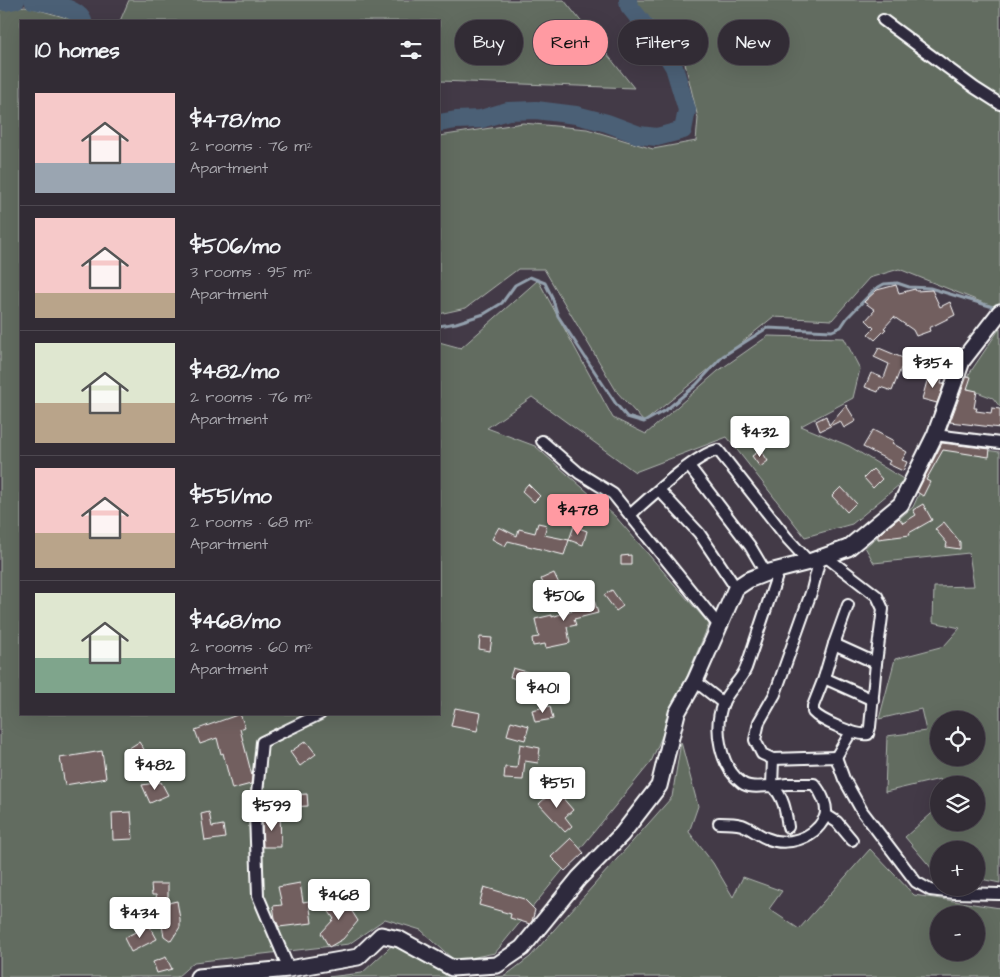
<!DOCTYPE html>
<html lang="en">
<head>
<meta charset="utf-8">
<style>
  body { margin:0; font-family:"Architects Daughter",sans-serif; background:#3a343d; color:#f1f3f6; height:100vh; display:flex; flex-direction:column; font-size:19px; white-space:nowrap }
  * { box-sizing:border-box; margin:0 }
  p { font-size:16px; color:#a8a7ad }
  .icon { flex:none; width:28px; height:28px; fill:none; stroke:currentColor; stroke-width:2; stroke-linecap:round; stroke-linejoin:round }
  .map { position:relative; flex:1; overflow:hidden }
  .details { position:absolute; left:20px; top:20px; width:420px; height:695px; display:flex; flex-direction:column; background:#322c35; border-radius:0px; box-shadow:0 5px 20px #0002,0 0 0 1px #4d4850 }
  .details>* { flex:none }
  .guide { position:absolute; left:455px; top:20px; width:470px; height:45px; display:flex; gap:10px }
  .controls { position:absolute; left:930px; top:711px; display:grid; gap:10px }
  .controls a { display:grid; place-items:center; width:55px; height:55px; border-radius:50%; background:#322c35; box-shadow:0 5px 20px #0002,0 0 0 1px #4d4850; font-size:25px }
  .price { position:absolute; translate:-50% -42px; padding:0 11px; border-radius:5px; background:#fff; color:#222; font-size:16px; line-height:32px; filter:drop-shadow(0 1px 2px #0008) }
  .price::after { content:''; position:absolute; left:50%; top:30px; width:15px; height:11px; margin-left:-8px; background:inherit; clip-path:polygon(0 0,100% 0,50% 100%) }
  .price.active { background:#ff9aa2; color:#111 }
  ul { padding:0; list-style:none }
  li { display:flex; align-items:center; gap:15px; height:125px; padding:0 15px }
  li+li { border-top:1px solid #4d4850 }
  li span { display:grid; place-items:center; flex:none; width:140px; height:100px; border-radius:0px; color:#555 }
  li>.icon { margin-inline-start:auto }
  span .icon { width:60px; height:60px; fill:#fffc; stroke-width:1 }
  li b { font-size:21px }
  h2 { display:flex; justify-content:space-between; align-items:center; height:60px; padding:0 15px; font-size:21px }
  .chip { padding:0 18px; border-radius:22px; background:#322c35; box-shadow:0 5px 20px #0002,0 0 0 1px #4d4850; font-size:18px; line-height:45px }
  .chip.active { background:#ff9aa2; color:#111 }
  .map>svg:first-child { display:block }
</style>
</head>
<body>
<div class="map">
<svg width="1000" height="977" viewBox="0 0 1000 977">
  <rect width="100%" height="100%" fill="#433a47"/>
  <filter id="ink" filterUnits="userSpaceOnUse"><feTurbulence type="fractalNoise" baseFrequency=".02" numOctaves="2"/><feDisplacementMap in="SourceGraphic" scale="10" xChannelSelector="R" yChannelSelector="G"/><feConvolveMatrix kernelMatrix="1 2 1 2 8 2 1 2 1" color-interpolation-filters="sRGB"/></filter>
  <g filter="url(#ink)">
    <g fill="#626c61" stroke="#b0b6b0" fill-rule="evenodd">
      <polygon points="129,0 564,0 634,88 439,81 439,21 120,21"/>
      <polygon points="633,0 1000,0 1000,304 996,308 899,269 869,278 832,320 773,317 644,422 617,392 544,269 518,269 466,308 439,314 439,136 523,123 587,129 653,149 696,141 698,118 683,55"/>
      <polygon points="25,6 71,19 71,21 21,21 21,714 439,714 439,342 461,348 538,280 613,418 646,434 718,371 768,336 844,338 860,369 853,398 801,426 849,446 905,480 852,524 805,537 727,437 635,472 532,397 487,428 535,446 615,516 709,624 651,762 495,953 455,961 421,930 385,919 349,944 194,962 177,977 0,977 0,10"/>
      <polygon points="1000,328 1000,407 993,398 961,386"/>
      <path d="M 942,444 L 1000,452 L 1000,883 L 976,878 L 976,850 L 939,850 L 939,871 L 933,870 L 905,837 L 939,807 L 939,822 L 976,822 L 976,785 L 942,785 L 940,779 L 885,792 L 887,736 L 926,731 L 921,709 L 879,719 L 895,659 L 944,646 L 960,628 L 933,622 L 934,587 L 974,586 L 969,553 L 874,563 L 865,547 L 913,507 ZM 939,720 L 976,720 L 976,758 L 939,758 Z"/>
      <path d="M 681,742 L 698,806 L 689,832 L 713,863 L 733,897 L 743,877 L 782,891 L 769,909 L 799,929 L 870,849 L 914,895 L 1000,908 L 1000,977 L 495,977 L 505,976 L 530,957 L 672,797 ZM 939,915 L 976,915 L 976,952 L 939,952 Z"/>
      <polygon points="399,939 448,977 328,977 362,973"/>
    </g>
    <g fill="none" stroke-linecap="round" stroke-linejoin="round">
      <polyline stroke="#93a0ad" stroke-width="3" points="439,326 456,323 484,314 502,303 515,285 530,277 545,283 552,297 558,316 616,404 627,417 644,422 666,410 696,385 723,356 767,328 832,331 841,327 847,318 875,289 884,284 897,283 909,287 930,288 993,307"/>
      <g stroke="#4b6076" stroke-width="18">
        <polyline points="0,0 5,2 16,0"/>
        <path d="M 33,0 C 47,3 78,7 83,21"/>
        <polyline points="439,123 456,120 481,119 508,111 536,110 576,115 607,123 639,135 657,137 683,130 687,110 674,67 662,47 629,6 628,0"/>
      </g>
    </g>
    <g fill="#725e5f" stroke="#fff">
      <polygon points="896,285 899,293 915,289 916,291 932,290 940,307 950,302 955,315 929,328 930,331 916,336 913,330 894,317 884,328 886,329 875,340 868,334 874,328 866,320 875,310 864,302 877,290"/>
      <polygon points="879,348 929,369 925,379 901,368 892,391 880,387 878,392 865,387 871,373 884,378 889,364 874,357"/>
      <polygon points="929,374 942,378 941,384 944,384 937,403 922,399"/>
      <polygon points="967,376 971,377 967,389 977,391 974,408 977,408 976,411 991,413 992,408 1000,409 1000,428 950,422"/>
      <polygon points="846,405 856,421 844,428 840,421 820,431 816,421 826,416 829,425"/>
      <polygon points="873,430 894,441 892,443 907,452 902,460 907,462 903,471 888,464 890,461 863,447"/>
      <polygon points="942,443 990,449 989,457 943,450 926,480 930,482 923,496 917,492"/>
      <polygon points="761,450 768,461 760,467 752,456"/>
      <polygon points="873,469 882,479 873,488 864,478"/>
      <polygon points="528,484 540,496 534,502 522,491"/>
      <polygon points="841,487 856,503 847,512 832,496"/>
      <polygon points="923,504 932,520 909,533 910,535 878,539 878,535 899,518 903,523 916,515 913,510"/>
      <polygon points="944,522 960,542 960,549 946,547 947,543 935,529"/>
      <polygon points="538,523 547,525 544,535 569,540 564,555 508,541 505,546 492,539 499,527 517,536 519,529 535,533"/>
      <polygon points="574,526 587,531 583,545 569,540"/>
      <polygon points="631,555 631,565 621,565 621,556"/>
      <polygon points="554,573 560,586 547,591 541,579"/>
      <polygon points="591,590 598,613 574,619 576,625 567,627 570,643 546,648 545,644 533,646 532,638 539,637 535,619 552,615 552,617 576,609 572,594"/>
      <polygon points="612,590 623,606 616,611 604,595"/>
      <polygon points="480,637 492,638 490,651 479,649"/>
      <polygon points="513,668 548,678 544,695 521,689 523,681 510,677"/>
      <polygon points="550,706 553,719 535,722 532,710"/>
      <polygon points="455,708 481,713 477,731 451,726"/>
      <polygon points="240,714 245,727 240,729 252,776 251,784 232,789 223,753 221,754 217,738 200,744 195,730"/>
      <polygon points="511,721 529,726 525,740 507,735"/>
      <polygon points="306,741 316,754 300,766 290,752"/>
      <polygon points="139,742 152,761 139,770 126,750"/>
      <polygon points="520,744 540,748 538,763 525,761 523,780 504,779 505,767 517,768"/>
      <polygon points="102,751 106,778 65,785 60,758"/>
      <polygon points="161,782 168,795 150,803 142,785"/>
      <polygon points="555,789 573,810 565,817 572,826 565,832 539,804"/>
      <polygon points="307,794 308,806 289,807 288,795"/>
      <polygon points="131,812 133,839 113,840 112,813"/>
      <polygon points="209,812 212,827 223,825 225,838 205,841 201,814"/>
      <polygon points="280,813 281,847 263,847 262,820"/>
      <polygon points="571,838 584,853 565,871 551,857"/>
      <polygon points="300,883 303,902 309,901 312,923 279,927 275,918 273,906 282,905 278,887"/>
      <polygon points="151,884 168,884 168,903 177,901 180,919 180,927 171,941 164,936 156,895 152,895"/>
      <polygon points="484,887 524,899 535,910 532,921 530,924 510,918 511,914 479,905"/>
      <polygon points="341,894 358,921 343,939 329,947 321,933 334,919 324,904"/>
      <polygon points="149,925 157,939 131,952 124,938"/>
      <polygon points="166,957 172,969 157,973 153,962"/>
    </g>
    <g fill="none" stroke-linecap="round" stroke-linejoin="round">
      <defs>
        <g id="street">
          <polyline points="883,20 975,88 1000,104"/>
          <polyline points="935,435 1000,443"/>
          <polyline points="542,441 579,473 613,494 720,627"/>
          <polyline points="689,466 750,546 766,573"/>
          <polyline points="659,490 699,533 736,588"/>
          <path d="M 630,515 C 648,499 696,454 718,450 L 787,538 L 809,562"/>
          <path d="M 825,556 L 877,596 L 883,609 L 876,663 L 870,727 L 868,734 C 856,736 821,721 813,712 L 813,706 L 824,678 L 834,644 L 848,605"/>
          <polyline points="820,558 812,590 775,694 759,722 755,740 762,754 773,759 836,757 844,779 862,811 916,882 930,890 954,893 1000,894"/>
          <path d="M 779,570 C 768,603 757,635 746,668 C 741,681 728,690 723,703 C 713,728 720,767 742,783 C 750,789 763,786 772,786 C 784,796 786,813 788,827"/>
          <polyline points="834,644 876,663"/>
          <polyline points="824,678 873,700"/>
          <polyline points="695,681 723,703"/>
          <polyline points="836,757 851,732"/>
          <polyline points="826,815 837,822 852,840"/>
          <path d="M 719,823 C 726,823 735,823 742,825 C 751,828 758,835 766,838 C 786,847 813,839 824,819 C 830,808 821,792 814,784 L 787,784 L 772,786 L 773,759"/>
          <polyline points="289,969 258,896 255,814 262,742 320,714"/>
        </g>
        <polyline id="secondary" points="198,977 289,969 358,957 381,935 399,939 452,968 497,965 522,948 579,878 622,834 659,786 677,713 695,681 736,588 748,580 766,573 809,562 848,548 901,504 935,435 962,361 1000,312"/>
      </defs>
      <use href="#street" stroke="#fff" stroke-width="14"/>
      <use href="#secondary" stroke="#fff" stroke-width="19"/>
      <use href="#street" stroke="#2f2a3d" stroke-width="10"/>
      <use href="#secondary" stroke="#2f2a3d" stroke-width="15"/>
    </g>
  </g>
</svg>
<div class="controls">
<a><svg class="icon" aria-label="locate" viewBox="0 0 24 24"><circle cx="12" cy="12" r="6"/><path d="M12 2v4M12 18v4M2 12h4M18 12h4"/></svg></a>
<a><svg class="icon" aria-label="layers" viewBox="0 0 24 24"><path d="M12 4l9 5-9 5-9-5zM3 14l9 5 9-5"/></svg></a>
<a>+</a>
<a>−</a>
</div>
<b class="price" style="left:933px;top:389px">$354</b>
<b class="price" style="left:760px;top:458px">$432</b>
<b class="price active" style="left:578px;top:536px">$478</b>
<b class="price" style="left:564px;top:622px">$506</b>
<b class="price" style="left:543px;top:714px">$401</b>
<b class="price" style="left:155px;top:791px">$482</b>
<b class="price" style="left:557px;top:809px">$551</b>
<b class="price" style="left:272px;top:832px">$599</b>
<b class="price" style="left:339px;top:921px">$468</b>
<b class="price" style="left:140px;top:939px">$434</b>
<div class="guide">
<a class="chip">Buy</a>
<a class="chip active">Rent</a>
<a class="chip">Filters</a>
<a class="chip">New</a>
</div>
<section class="details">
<h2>10 homes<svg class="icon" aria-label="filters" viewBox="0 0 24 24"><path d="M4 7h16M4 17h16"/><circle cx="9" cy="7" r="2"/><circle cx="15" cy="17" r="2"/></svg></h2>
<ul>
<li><span style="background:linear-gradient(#f6c9c9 70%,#9aa5b1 0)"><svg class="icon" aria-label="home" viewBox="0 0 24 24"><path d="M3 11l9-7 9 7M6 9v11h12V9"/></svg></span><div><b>$478/mo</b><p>2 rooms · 76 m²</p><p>Apartment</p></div></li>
<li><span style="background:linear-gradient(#f6c9c9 75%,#b9a48a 0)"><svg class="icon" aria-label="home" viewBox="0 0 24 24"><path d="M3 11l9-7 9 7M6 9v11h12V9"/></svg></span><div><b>$506/mo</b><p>3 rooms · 95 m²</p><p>Apartment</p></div></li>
<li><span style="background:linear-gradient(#dfe7d0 60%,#b9a48a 0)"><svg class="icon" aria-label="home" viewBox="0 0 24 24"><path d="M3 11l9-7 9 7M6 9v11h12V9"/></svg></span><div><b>$482/mo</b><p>2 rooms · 76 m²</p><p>Apartment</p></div></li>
<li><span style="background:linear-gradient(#f6c9c9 65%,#b9a48a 0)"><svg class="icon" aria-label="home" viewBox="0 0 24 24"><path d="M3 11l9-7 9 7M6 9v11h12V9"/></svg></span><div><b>$551/mo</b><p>2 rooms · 68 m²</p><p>Apartment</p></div></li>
<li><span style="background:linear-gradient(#dfe7d0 65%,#7fa58c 0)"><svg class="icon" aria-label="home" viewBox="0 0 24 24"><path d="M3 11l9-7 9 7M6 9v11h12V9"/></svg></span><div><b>$468/mo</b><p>2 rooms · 60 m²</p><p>Apartment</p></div></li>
</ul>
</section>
</div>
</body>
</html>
